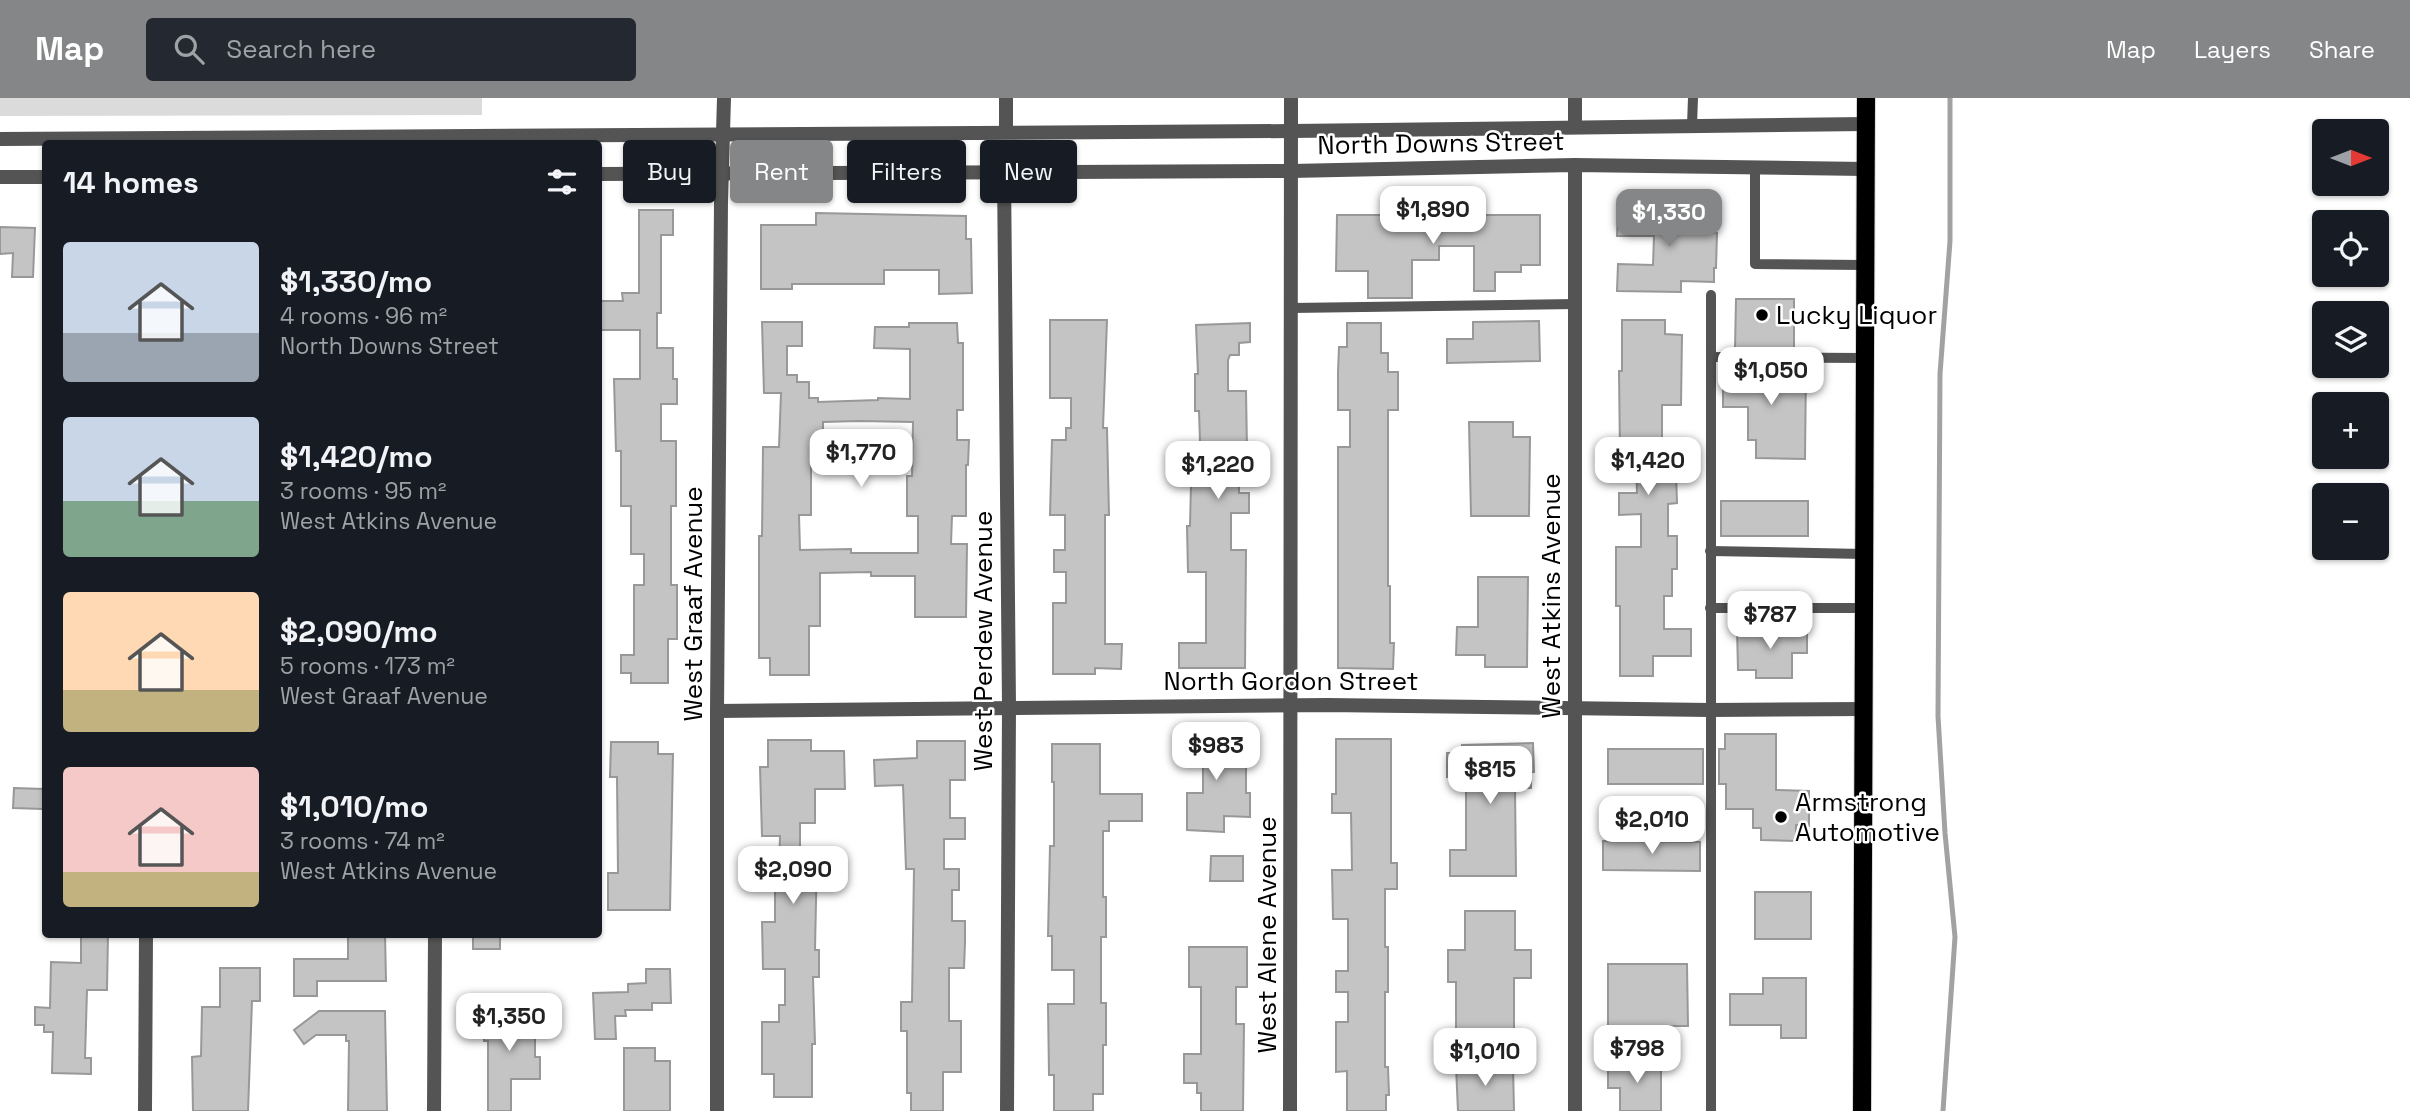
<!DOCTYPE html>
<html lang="en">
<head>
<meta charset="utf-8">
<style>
  body { margin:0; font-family:"Space Grotesk",sans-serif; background:#242831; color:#f1f3f6; height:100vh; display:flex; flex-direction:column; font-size:26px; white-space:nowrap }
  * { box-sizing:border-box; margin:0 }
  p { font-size:23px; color:#9ea1a6 }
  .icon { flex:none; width:38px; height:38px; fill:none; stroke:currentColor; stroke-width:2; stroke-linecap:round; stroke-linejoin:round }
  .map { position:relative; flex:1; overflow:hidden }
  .sheet { position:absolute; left:42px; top:42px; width:560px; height:798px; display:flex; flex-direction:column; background:#171b24; border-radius:7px; box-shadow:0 2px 5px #0004 }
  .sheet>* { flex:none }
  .banner { position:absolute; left:623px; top:42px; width:665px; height:63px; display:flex; gap:14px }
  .needle { width:46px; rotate:90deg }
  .fabs { position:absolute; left:2312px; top:21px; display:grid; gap:14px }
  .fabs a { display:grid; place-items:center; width:77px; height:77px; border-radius:7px; background:#171b24; box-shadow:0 2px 5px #0004; font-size:35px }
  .price { position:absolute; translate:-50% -60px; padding:0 16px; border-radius:14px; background:#fff; color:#222; font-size:23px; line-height:46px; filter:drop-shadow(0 2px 4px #0008) }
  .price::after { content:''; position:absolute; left:50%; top:42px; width:21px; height:16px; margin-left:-10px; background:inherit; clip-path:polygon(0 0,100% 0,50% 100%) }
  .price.current { background:#858687; color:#fff }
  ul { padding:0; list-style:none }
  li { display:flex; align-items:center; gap:21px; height:175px; padding:0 21px }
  li span { display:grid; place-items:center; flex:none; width:196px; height:140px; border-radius:7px; color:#555 }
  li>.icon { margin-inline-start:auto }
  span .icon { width:84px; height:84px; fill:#fffc; stroke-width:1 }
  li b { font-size:30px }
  h2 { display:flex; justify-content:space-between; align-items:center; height:84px; padding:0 21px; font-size:30px }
  .pill { padding:0 24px; border-radius:7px; background:#171b24; box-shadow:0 2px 5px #0004; font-size:24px; line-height:63px }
  .pill.current { background:#858687; color:#fff }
  header { display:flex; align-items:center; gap:42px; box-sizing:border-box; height:98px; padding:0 35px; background:#858687; color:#fff }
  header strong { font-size:33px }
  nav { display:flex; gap:38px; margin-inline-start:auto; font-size:24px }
  .search { width:490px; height:63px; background:#242831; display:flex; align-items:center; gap:18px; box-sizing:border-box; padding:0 24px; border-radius:7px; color:#9ea1a6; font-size:26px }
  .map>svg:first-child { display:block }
</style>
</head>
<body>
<header>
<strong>Map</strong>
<div class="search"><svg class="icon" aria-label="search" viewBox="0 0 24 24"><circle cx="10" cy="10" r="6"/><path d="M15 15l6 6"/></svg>Search here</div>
<nav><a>Map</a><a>Layers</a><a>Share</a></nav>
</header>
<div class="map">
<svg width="2410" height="1013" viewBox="0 0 2410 1013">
  <rect width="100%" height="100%" fill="#fff"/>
  <polygon fill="#dbdbdb" points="0,0 482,0 482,17 0,18"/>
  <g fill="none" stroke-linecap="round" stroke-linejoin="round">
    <polyline stroke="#a2a2a2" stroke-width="5" points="1943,1013 1955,839 1945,735 1938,618 1940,276 1950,143 1950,0"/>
  </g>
  <g fill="#c4c4c4" stroke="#989898" stroke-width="2" fill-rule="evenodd">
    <polygon points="1618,111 1714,114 1714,135 1717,135 1716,170 1714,170 1714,184 1681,183 1681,194 1617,193 1618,166 1653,167 1654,138 1617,138"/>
    <polygon points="639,112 673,112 673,137 661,137 661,215 657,215 657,250 673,250 673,281 677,281 677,306 661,306 661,343 676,343 676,408 671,408 671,487 677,487 677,541 668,541 668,585 631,585 631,575 621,575 621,557 634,557 634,487 644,487 644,456 631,456 631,408 621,408 621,353 616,353 614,281 640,281 640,232 598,232 598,203 623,203 622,195 639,195"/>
    <polygon points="1416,113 1479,114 1479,117 1540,117 1540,167 1521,167 1521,174 1495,174 1495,193 1474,193 1474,148 1439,148 1439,162 1412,162 1412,200 1368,200 1368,173 1336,173 1337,117 1416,117"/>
    <polygon points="816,115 966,118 966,141 971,141 972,195 939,196 939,172 884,172 884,186 792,186 792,191 761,191 761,127 816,127"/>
    <polygon points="0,129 35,130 33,179 12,179 13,155 0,156"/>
    <polygon points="1736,201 1794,201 1794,252 1735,251"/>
    <polygon points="1050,222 1107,222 1103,330 1107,330 1109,417 1105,417 1105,546 1122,546 1121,571 1095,570 1095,576 1053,576 1053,505 1066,505 1066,474 1054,474 1054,452 1065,452 1065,417 1050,417 1052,342 1066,342 1066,330 1071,330 1071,300 1050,300"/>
    <polygon points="1622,222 1665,222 1665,236 1682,237 1681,307 1662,307 1662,374 1676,374 1677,405 1668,406 1668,438 1677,438 1677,471 1672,471 1672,498 1664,498 1664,531 1691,531 1691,558 1653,558 1653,578 1620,578 1620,508 1616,508 1616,449 1641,449 1641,416 1619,417 1619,395 1637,395 1636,357 1620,357 1619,273 1622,273"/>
    <polygon points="1539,223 1540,263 1447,265 1447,241 1473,241 1473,224"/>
    <path d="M 762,224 L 802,224 L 802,248 L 787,248 L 787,277 L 797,277 L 797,284 L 809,284 L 809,300 L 818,300 L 818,304 L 878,302 L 878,300 L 910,301 L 910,251 L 874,250 L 875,229 L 909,229 L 909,225 L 957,225 L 958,245 L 963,245 L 963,312 L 957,312 L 957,342 L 969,342 L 968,367 L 966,367 L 966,418 L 952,418 L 951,446 L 967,446 L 966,519 L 915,519 L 915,478 L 871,478 L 871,474 L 820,475 L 820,528 L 809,528 L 809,577 L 770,577 L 770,560 L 759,560 L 759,438 L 762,438 L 763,349 L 779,349 L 781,295 L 764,295 ZM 859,323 L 913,324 L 912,378 L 907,378 L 907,418 L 918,418 L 918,455 L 851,455 L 851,451 L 800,452 L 799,417 L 811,417 L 811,367 L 820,367 L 820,348 L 823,348 L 823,324 Z"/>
    <polygon points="1250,225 1250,244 1239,245 1239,257 1230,257 1228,262 1228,293 1246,293 1247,352 1239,352 1239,395 1249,395 1249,415 1231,415 1231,452 1246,452 1245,570 1179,570 1179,545 1206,545 1206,474 1188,474 1187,428 1190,428 1192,344 1200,344 1199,313 1195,313 1195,276 1198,276 1196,227"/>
    <polygon points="1347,225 1381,225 1381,255 1388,255 1388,274 1398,274 1398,312 1388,312 1388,488 1390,488 1390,545 1394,545 1393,571 1338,570 1338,349 1350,349 1350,312 1338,312 1338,274 1339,249 1347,249"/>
    <polygon points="1735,267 1794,267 1794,270 1806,271 1805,361 1756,360 1756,342 1748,342 1748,309 1723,309 1723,270 1735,270"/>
    <polygon points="1469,324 1513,324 1513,339 1530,339 1529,418 1471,418"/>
    <rect x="1721" y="403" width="87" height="35"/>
    <polygon points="1478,479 1528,479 1527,569 1485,569 1485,557 1456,557 1457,529 1478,529"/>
    <polygon points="1807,530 1807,555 1792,555 1792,580 1756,580 1756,572 1738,572 1737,531"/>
    <polygon points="1725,636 1776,636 1776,692 1809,693 1809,728 1796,727 1796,743 1761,742 1761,730 1753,730 1753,711 1726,711 1726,686 1719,686 1719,651 1725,651"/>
    <polygon points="1336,641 1391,641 1391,765 1397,765 1397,791 1385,791 1385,849 1388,849 1388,894 1385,894 1385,969 1388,969 1389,997 1386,997 1386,1013 1347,1013 1347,973 1336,974 1336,924 1348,924 1348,894 1336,894 1336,873 1348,873 1348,821 1333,821 1332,772 1352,772 1351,715 1332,715 1332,696 1336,696"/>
    <polygon points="768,642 811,642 811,653 844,653 845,691 815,691 815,725 800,725 800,756 817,756 815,852 819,852 819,879 813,879 815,946 812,946 812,999 774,999 774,976 762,976 762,924 779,924 779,907 785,907 785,871 763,871 762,824 775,824 775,793 763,792 763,773 779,773 780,738 762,738 760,669 768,669"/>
    <polygon points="1176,642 1246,642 1246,695 1250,695 1250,719 1224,718 1224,734 1187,732 1187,695 1203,695 1203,664 1176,664"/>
    <polygon points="917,643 965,643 965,682 950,682 950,720 965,720 965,741 944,741 944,771 959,771 959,792 952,792 952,823 965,823 965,845 964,870 949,870 949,923 961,923 961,974 943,974 943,1013 911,1013 911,995 907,995 907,933 901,933 901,904 912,904 914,771 906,771 903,687 875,688 874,662 917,660"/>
    <polygon points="611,644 658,644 658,656 673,656 670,812 608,812 608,775 618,775 617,679 610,679"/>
    <polygon points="1533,645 1534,674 1531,674 1531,690 1515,690 1516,778 1450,778 1450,752 1466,752 1466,679 1447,679 1447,655 1463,655 1462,647"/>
    <polygon points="1052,646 1100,646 1100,696 1142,696 1142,723 1109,723 1109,733 1103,733 1103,799 1106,799 1106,839 1101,839 1101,905 1106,905 1106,947 1103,947 1103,996 1093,996 1093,1013 1054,1013 1054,977 1049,977 1048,906 1074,906 1074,872 1052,872 1052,838 1048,838 1050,748 1054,748 1054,684 1052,684"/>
    <rect x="1608" y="651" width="95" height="35"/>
    <polygon points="14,690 44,691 43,711 13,710"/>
    <polygon points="1603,743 1700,744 1700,773 1603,772"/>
    <polygon points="1211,758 1243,758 1243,783 1210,783"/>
    <rect x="1755" y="794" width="56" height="47"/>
    <polygon points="1465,813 1515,813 1515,852 1531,852 1531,880 1514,880 1514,932 1456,932 1456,884 1448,884 1448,852 1465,852"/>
    <polygon points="81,836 108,836 107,892 87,892 85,960 91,960 91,976 52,975 53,934 44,934 44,927 35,927 35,909 50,910 51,864 81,865"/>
    <polygon points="348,836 385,836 386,883 317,883 317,898 294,898 294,861 348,861"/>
    <rect x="473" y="836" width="27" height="15"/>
    <polygon points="1189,849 1247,849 1247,889 1236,889 1236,926 1244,926 1243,1013 1201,1013 1201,995 1197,995 1197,985 1184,985 1184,956 1201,956 1201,889 1189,889"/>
    <polygon points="1608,866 1687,866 1688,928 1608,928"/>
    <polygon points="220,870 260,870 260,903 252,903 248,1013 193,1013 192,959 201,958 202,909 220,909"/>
    <polygon points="646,871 670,871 671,905 652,905 652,912 625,912 626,918 615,918 616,941 595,941 593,895 628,894 628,886 646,885"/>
    <polygon points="1763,880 1806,880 1806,940 1781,940 1781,927 1730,927 1730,896 1763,896"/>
    <polygon points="484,911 535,911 535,959 540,959 540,981 511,981 511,1013 488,1013 488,943 484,943"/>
    <polygon points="319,913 385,913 387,1013 348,1013 349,943 346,943 346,937 316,937 304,946 294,932"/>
    <polygon points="624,950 655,950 655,963 670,963 670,1013 624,1013"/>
    <polygon points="1608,964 1661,964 1661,1013 1620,1013 1620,990 1608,990"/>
    <polygon points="1513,967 1514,1013 1458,1013 1456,968"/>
  </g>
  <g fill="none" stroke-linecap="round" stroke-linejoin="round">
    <defs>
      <polyline id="primary" points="1862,1013 1866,0"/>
    </defs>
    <use href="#primary" stroke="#dbdbdb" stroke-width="20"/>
    <g stroke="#545454" stroke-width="10">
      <polyline points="1692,27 1693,0"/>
      <polyline points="1755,68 1755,166 1864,167"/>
      <polyline points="1711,197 1711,1013"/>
      <polyline points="1291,210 1576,206"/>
      <polyline points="1711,259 1864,260"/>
      <polyline points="1710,453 1864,456"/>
      <polyline points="1710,510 1864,510"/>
    </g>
    <g stroke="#545454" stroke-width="14">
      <polyline points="1575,0 1575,28"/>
      <polyline points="1006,34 1006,0"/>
      <polyline points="1575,67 1575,1013"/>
      <polyline points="1004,74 1009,608 1007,1013"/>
      <polyline points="717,613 1327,607 1710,612 1865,611"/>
      <polyline points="145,1013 146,836"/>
      <polyline points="434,1013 435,836"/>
      <polyline points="717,1013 717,613 721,103 724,0"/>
      <polyline points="1290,1013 1291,0"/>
    </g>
    <g stroke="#545454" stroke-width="14">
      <polyline points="0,41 1291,33 1866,26"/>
      <polyline points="598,76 1291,73 1575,67 1865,71"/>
      <polyline points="0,79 46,79"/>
    </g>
    <use href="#primary" stroke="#000" stroke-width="18"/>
  </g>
  <g fill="#000" stroke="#fff" stroke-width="2.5">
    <circle cx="1762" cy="217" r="7"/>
    <circle cx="1781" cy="719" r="7"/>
  </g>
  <g text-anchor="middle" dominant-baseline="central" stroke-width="5" stroke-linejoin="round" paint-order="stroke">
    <g font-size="26" fill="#000" stroke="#fff">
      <text transform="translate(1441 45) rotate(-1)">North Downs Street</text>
      <text transform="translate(1551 498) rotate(-90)">West Atkins Avenue</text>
      <text transform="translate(693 506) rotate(-90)">West Graaf Avenue</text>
      <text transform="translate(983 543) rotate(-90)">West Perdew Avenue</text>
      <text x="1291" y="583">North Gordon Street</text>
      <text transform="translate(1267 837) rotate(-90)">West Alene Avenue</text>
    </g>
    <g font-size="26" fill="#000" stroke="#fff" text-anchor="start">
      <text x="1776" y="217">Lucky Liquor</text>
      <text x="1795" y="704">Armstrong<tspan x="1795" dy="30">Automotive</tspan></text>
    </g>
  </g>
</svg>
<div class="fabs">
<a><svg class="needle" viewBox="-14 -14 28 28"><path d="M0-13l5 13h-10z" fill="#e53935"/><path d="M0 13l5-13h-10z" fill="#9ea1a6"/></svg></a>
<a><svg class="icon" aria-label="locate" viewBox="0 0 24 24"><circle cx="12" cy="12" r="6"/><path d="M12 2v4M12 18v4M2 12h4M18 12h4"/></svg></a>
<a><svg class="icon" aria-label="layers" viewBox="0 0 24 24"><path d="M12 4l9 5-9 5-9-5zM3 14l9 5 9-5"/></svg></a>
<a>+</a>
<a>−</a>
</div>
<b class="price" style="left:1433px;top:148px">$1,890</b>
<b class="price current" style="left:1669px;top:151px">$1,330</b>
<b class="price" style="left:1771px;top:309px">$1,050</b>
<b class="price" style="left:861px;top:391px">$1,770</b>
<b class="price" style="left:1648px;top:399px">$1,420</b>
<b class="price" style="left:1218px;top:403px">$1,220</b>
<b class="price" style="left:1770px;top:553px">$787</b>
<b class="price" style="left:1216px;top:684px">$983</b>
<b class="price" style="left:1490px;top:708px">$815</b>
<b class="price" style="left:1652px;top:758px">$2,010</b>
<b class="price" style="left:793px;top:808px">$2,090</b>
<b class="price" style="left:509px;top:955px">$1,350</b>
<b class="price" style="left:1637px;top:987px">$798</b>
<b class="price" style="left:1485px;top:990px">$1,010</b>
<div class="banner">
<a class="pill">Buy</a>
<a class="pill current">Rent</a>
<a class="pill">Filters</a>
<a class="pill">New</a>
</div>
<section class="sheet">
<h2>14 homes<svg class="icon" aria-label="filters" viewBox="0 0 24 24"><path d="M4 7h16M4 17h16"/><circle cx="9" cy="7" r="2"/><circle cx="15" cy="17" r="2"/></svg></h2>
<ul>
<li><span style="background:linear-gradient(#c9d6e8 65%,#9aa5b1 0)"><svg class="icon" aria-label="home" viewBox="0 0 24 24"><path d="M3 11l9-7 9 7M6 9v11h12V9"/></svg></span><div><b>$1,330/mo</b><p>4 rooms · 96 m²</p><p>North Downs Street</p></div></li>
<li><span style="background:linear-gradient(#c9d6e8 60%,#7fa58c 0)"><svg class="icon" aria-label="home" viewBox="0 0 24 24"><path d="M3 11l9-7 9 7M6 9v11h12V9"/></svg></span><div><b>$1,420/mo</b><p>3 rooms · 95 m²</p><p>West Atkins Avenue</p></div></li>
<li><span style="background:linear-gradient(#ffd9b3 70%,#c2b280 0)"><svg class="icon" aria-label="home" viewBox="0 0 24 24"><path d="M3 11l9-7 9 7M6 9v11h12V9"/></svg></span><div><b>$2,090/mo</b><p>5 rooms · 173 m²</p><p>West Graaf Avenue</p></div></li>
<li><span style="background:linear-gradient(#f6c9c9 75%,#c2b280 0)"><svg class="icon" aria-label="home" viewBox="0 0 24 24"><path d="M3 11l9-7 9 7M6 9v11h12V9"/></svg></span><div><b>$1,010/mo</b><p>3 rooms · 74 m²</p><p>West Atkins Avenue</p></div></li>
</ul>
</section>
</div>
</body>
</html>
